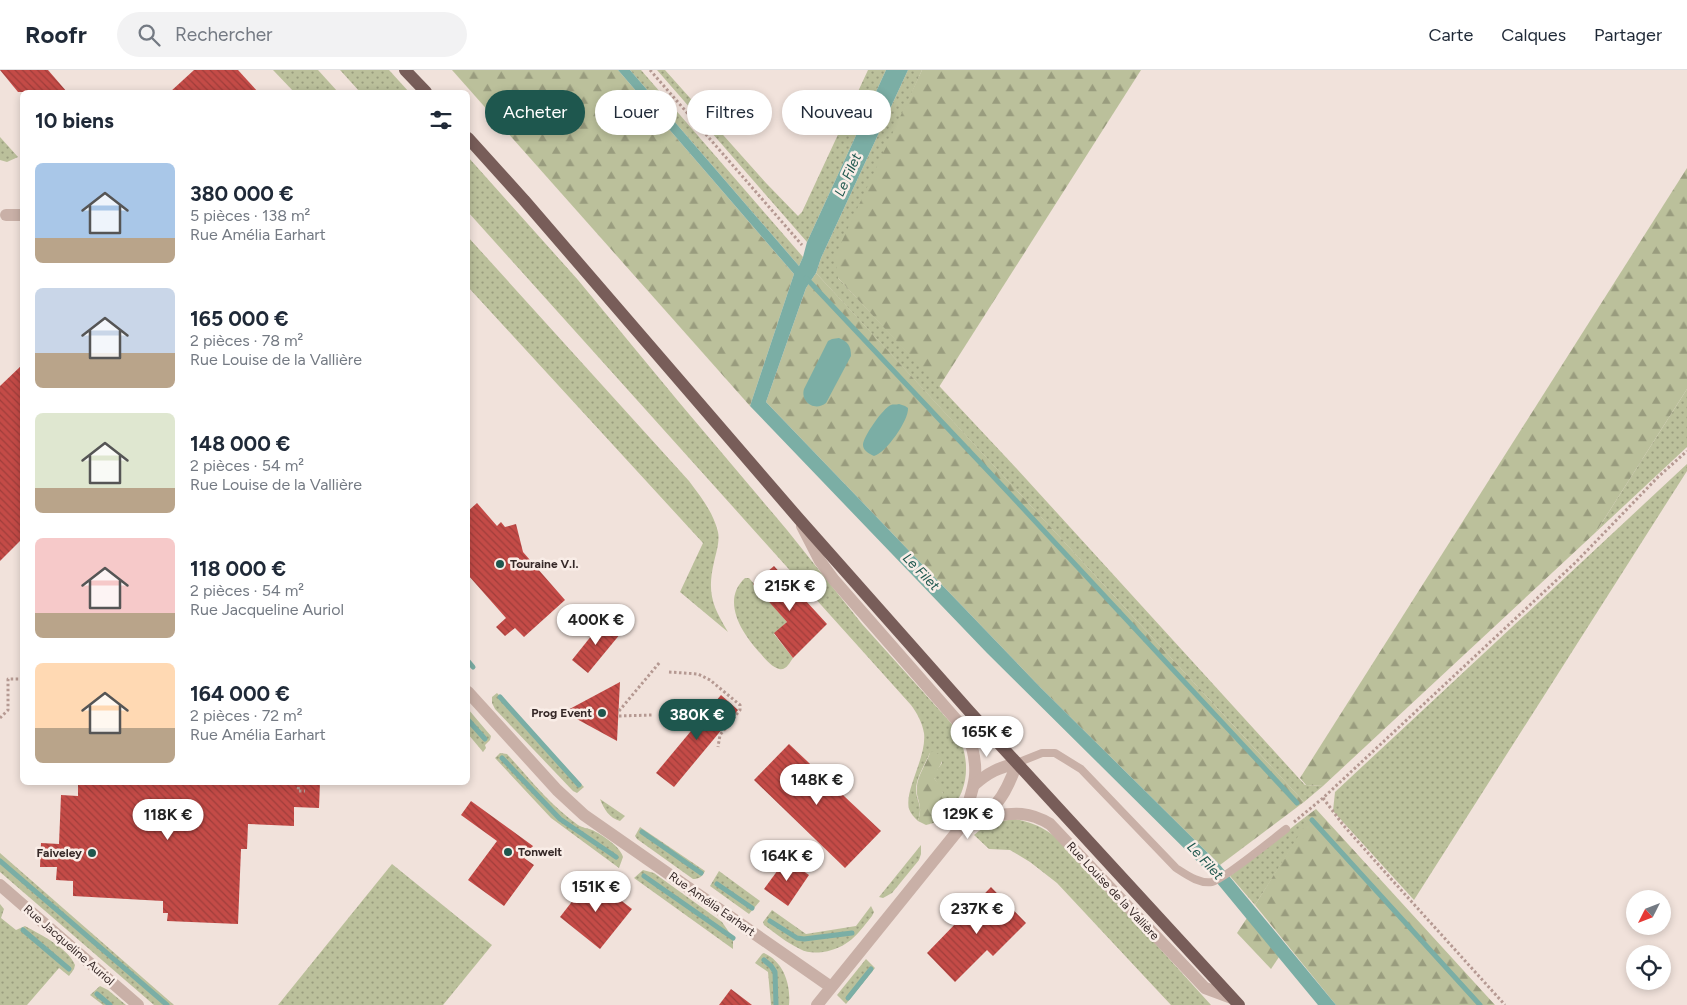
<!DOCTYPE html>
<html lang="fr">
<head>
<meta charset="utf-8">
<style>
  body { margin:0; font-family:Figtree,sans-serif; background:#f2f2f3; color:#1f2937; height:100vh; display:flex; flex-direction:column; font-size:19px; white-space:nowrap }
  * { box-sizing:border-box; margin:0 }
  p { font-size:16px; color:#747a83 }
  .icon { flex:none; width:28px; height:28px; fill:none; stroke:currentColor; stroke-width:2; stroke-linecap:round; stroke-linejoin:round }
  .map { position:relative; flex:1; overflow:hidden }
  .side { position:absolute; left:20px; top:20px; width:450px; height:695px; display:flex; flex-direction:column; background:#fff; border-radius:8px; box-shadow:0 2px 8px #0003 }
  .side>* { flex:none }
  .hud { position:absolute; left:485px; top:20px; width:475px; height:45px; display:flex; gap:10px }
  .needle { width:32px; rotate:228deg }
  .fabs { position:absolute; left:1626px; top:820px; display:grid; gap:10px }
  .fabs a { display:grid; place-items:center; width:45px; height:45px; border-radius:50%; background:#fff; box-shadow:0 2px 8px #0003; font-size:25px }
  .price { position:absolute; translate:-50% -42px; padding:0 11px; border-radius:18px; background:#fff; color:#222; font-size:16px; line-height:32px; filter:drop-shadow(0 1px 2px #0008) }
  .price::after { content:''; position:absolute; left:50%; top:30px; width:15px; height:11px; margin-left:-8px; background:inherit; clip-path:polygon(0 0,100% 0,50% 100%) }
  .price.selected { background:#1e574e; color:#fff }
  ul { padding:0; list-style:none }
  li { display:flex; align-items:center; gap:15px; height:125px; padding:0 15px }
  li span { display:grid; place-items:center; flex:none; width:140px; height:100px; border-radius:8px; color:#555 }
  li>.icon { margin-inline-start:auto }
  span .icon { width:60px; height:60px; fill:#fffc; stroke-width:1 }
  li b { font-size:21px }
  h2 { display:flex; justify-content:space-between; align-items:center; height:60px; padding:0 15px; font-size:21px }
  .pill { padding:0 18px; border-radius:22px; background:#fff; box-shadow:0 2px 8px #0003; font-size:18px; line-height:45px }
  .pill.selected { background:#1e574e; color:#fff }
  header { display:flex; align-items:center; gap:30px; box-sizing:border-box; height:70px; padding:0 25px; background:#fff; border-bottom:1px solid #e0e1e3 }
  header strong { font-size:24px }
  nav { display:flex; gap:28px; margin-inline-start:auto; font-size:18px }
  .search { width:350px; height:45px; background:#f2f2f3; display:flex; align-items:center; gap:12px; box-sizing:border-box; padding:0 18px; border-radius:28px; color:#747a83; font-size:19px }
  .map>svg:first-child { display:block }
</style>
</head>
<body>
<header>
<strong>Roofr</strong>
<div class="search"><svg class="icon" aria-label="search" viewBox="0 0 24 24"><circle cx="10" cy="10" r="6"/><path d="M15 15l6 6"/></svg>Rechercher</div>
<nav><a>Carte</a><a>Calques</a><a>Partager</a></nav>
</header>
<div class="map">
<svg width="1687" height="935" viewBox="0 0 1687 935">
  <defs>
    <pattern id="grass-dots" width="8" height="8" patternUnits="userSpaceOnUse" patternTransform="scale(1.25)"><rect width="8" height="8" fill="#bbc09b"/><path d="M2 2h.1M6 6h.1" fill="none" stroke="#999c7e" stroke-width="1.8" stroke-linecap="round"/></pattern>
    <pattern id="forest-firs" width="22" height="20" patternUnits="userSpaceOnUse" patternTransform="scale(1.25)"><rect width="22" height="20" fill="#bbc09b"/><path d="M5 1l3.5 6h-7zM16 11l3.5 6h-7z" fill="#999c7e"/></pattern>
    <pattern id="building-back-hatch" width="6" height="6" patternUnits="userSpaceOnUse" patternTransform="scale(1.25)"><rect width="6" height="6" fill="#c44b47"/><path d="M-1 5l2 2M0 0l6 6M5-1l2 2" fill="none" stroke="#a03e3b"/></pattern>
  </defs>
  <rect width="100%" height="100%" fill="#f1e2db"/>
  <g fill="url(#grass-dots)">
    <polygon points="273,0 318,0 338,22 294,22"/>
    <polygon points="340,0 389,0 409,22 360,22"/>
    <polygon points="630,0 641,0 803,187 799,196"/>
    <polygon points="657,0 665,0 766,113 798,146 802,142 868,0 886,0 807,172"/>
    <polygon points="908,0 922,0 897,56 838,208 1017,399 1305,715 1323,716 1304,732 816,203 821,188"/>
    <polygon points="0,67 18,87 7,92 0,90"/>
    <path d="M 468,87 L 578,210 L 678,331 L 787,460 L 862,554 L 951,653 C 969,677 973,715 951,739 C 945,746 939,752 930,754 L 936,747 L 943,723 L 934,708 L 934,704 L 942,693 L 938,684 L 930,683 C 925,694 916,708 916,720 C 917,734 923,733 918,751 C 914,747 911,744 909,739 C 904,720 927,687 924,663 C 922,652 917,643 911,635 L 468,142 Z"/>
    <path d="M 468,167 L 689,411 C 701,427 713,442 718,462 C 720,471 716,483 714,492 C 707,522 712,536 728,562 L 680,522 L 703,473 L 468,217 Z"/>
    <polygon points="1687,319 1687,377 1596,462"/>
    <polygon points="1687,394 1687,401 1414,830 1333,741 1335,722"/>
    <path d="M 745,508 L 749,508 L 787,552 L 774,564 L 793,588 C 790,592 786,601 779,599 C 772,597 765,589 761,584 C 743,565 720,531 745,508 Z"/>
    <polygon points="497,623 584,717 577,723 573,721 495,639 492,633 492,627"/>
    <polygon points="468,639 491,666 490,670 485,675 486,678 483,682 468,664"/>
    <path d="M 500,683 L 507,684 C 529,708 551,736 578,755 C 583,758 587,758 592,760 C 601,764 621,777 623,787 L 619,798 L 551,748 L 495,688 Z"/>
    <path d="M 600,729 L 625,746 L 620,751 C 609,748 604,739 600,729 Z"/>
    <polygon points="1304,748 1308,752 1255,835 1230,806"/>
    <path d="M 1015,749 C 1042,754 1055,765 1074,784 L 1211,935 L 1171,935 L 1057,813 L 1030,792 L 1010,780 L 989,779 L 974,765 C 986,754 1000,751 1015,749 Z"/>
    <path d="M 640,757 L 705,801 C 702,807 699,809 693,809 L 637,769 L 635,766 Z"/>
    <polygon points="921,775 921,784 919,790 892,823 883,828 879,827"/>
    <polygon points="0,783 174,935 154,935 0,802"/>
    <polygon points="392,794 492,875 443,935 278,935"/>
    <polygon points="643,800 654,803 722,852 733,868 733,879 634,808"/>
    <polygon points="719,801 760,831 749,844 710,816"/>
    <path d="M 0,834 L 4,839 L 1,848 L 16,860 L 25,856 C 41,865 68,878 75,895 L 74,899 L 69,906 L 59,898 L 27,935 L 0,935 Z"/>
    <path d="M 871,836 L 874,842 L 872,846 C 857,865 848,878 823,882 C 815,883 807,883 800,879 C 787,873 775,863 764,855 L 763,852 L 772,840 L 806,864 L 856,856 Z"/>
    <path d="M 764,883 C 784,892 791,915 789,935 L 771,935 L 768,902 L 755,893 L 762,884 Z"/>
    <polygon points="866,889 875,898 846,934 837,925"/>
    <polygon points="100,916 108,920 126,935 103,935 90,925"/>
  </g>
  <g fill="url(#forest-firs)">
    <polygon points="452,0 618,0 794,204 750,336"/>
    <polygon points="922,0 1141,0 939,317 838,208 835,186"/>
    <polygon points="1687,98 1687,319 1596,462 1323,716 1306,715 1300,708"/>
    <polygon points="816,203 843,232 1304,732 1220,795 1041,618 766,332 806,218"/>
    <path d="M 933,681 C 951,688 936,698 934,708 C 936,711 939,714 941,718 C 948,731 939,745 930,754 L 926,755 L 918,751 C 924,733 915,730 917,716 C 918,705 926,694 930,683 Z"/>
    <polygon points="1316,739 1495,935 1336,935 1255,835 1307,752 1304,748"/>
    <polygon points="1247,848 1279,887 1271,899 1237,863"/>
  </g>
  <g fill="#7baea5">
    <polygon points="618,0 630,0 799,196 803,187 807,172 886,0 908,0 821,188 816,203 806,218 766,332 1041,618 1220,795 1336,935 1318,935 1208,802 987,583 750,336 794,204"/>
    <path d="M 839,268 C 848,272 851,276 851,286 L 826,333 C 815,342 800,332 804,319 L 828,271 L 832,269 Z"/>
    <path d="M 899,334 L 905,336 L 908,338 C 909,350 886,383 874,386 C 870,384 863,381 863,375 C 863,367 883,338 891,335 C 893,334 896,335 899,334 Z"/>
  </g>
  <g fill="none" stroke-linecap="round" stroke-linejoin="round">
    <g stroke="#7baea5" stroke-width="5">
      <polyline points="806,208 1006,420 1297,733"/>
      <polyline points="468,591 473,597"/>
      <polyline points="500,627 579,715"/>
      <polyline points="468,650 485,669"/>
      <polyline points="502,688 560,749 616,787"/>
      <polyline points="1312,750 1480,935"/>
      <polyline points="642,762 701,803"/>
      <polyline points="0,791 167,935"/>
      <polyline points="644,806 733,868"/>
      <polyline points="717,814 752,838"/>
      <polyline points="770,851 797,868 804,869 852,863"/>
      <polyline points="23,860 69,899"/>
      <polyline points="764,890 771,896 775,902 776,935"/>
      <polyline points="97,924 110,935"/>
      <polyline points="848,928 871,899"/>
    </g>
  </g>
  <g fill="url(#building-back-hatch)">
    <polygon points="0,0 48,0 67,22 18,22"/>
    <polygon points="194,0 238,0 258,22 170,22"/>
    <polygon points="22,295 22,469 0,491 0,316"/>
    <polygon points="477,433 497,456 501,452 505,457 516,454 523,482 565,530 524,567 515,558 505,566 496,557 506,548 468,505 468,441"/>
    <polygon points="774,496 827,554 793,588 774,563 787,552 753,514"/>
    <polygon points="604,550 621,563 588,603 572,590"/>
    <polygon points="620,612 617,671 564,642"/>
    <polygon points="721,625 738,640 674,717 656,703"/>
    <polygon points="789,674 881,761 845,798 754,710"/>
    <polygon points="78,712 320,712 319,738 294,737 294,756 248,754 247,779 241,779 238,854 167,851 168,843 163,843 163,831 73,826 73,811 56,810 57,797 40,797 41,773 59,774 61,725 78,726"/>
    <polygon points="471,731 533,776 524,788 534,795 504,836 468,810 497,771 461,745"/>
    <polygon points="786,789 809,805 788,836 764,819"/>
    <polygon points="591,807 632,839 600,879 560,847"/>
    <polygon points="991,817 1026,853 993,886 987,880 955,912 927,883"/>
    <polygon points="731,919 752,935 719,935"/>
  </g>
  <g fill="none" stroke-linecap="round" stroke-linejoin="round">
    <g stroke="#b59992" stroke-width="3" stroke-dasharray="2.5 2.5" stroke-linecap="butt">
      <polyline points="650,0 802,175"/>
      <polyline points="669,602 698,604 710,610 740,635 740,640 720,665 718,677"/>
      <polyline points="619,641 660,592"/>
      <polyline points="619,646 652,645"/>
      <polyline points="0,648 8,640 8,609 22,609"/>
      <polyline points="299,712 298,721 305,721"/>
      <polyline points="1323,728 1344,756 1392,810 1505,935"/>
      <polyline points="1294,752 1323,728 1576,492 1658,407 1687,381"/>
    </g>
    <path stroke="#c9b0a7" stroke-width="8" d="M 1017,693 L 1042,683 L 1055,683 L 1081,699 L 1176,798 C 1187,805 1199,814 1212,812 C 1223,810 1274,768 1286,759"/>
    <g stroke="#c9b0a7" stroke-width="12">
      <polyline points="6,145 22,145"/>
      <path d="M 802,456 L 820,491 L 834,510 L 967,662 C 983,704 973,718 960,758"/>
      <polyline points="468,622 557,720 584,745 831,917"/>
      <path d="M 974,715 C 989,702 998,698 1017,693"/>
      <path d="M 982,747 C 1010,744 1025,739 1050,754 L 1205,918 L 1232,928"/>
      <polyline points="0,815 138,935"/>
      <path d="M 817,935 L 960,758 C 995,741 1004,730 1017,693"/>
    </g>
    <g stroke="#785d59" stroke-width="12">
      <polyline points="405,0 426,22"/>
      <polyline points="468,68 524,130 799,449 969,641 1239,935"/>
    </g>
  </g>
  <g fill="#1e574e" stroke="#f9ede7" stroke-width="2">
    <circle cx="500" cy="494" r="5"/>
    <circle cx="602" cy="643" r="5"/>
    <circle cx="508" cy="782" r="5"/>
    <circle cx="92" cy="783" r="5"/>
  </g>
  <g text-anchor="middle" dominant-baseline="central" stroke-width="5" stroke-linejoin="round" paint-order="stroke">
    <g font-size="12" font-weight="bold" fill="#362928" stroke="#f9ede7" text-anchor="start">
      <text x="510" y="494">Touraine V.I.</text>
      <text x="592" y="643" text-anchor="end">Prog Event</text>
      <text x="518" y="782">Tonwelt</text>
      <text x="82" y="783" text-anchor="end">Faiveley</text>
    </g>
    <g font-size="12" fill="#362928" stroke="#f9ede7">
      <text transform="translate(1113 821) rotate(47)">Rue Louise de la Vallière</text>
      <text transform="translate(712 834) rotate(35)">Rue Amélia Earhart</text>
      <text transform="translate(69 875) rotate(41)">Rue Jacqueline Auriol</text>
    </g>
    <g font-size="14" font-style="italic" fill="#1e574e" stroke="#f9ede7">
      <text transform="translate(848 105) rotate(-66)">Le Filet</text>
      <text transform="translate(921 502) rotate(46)">Le Filet</text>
      <text transform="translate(1205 791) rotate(47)">Le Filet</text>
    </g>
  </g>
</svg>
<div class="fabs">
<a><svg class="needle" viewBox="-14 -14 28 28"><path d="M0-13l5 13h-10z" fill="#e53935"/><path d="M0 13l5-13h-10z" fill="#747a83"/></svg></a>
<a><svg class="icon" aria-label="locate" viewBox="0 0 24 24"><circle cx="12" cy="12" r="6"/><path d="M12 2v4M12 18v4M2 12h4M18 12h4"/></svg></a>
</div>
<b class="price" style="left:790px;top:542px">215K €</b>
<b class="price" style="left:596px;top:576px">400K €</b>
<b class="price selected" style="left:697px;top:671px">380K €</b>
<b class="price" style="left:987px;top:688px">165K €</b>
<b class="price" style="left:817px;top:736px">148K €</b>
<b class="price" style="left:968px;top:770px">129K €</b>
<b class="price" style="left:168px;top:771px">118K €</b>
<b class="price" style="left:787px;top:812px">164K €</b>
<b class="price" style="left:596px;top:843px">151K €</b>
<b class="price" style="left:977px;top:865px">237K €</b>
<div class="hud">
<a class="pill selected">Acheter</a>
<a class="pill">Louer</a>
<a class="pill">Filtres</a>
<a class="pill">Nouveau</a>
</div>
<section class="side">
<h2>10 biens<svg class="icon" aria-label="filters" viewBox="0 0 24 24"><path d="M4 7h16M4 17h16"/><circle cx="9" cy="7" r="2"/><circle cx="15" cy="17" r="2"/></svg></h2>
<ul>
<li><span style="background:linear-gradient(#a9c7e8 75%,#b9a48a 0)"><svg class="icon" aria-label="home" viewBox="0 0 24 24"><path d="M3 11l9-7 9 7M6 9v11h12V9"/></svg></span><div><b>380 000 €</b><p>5 pièces · 138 m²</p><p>Rue Amélia Earhart</p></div></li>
<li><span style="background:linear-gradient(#c9d6e8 65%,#b9a48a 0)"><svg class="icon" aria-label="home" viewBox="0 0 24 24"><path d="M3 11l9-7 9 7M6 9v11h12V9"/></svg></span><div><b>165 000 €</b><p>2 pièces · 78 m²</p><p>Rue Louise de la Vallière</p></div></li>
<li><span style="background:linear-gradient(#dfe7d0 75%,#b9a48a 0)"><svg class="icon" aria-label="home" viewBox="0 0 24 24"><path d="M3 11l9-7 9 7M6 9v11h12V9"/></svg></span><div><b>148 000 €</b><p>2 pièces · 54 m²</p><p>Rue Louise de la Vallière</p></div></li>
<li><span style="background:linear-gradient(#f6c9c9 75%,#b9a48a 0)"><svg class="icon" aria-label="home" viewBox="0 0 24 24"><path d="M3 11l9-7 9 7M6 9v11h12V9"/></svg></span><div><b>118 000 €</b><p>2 pièces · 54 m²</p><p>Rue Jacqueline Auriol</p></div></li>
<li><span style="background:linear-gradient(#ffd9b3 65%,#b9a48a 0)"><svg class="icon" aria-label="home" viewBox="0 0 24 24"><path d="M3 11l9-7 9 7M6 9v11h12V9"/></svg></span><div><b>164 000 €</b><p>2 pièces · 72 m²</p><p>Rue Amélia Earhart</p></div></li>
</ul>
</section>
</div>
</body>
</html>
